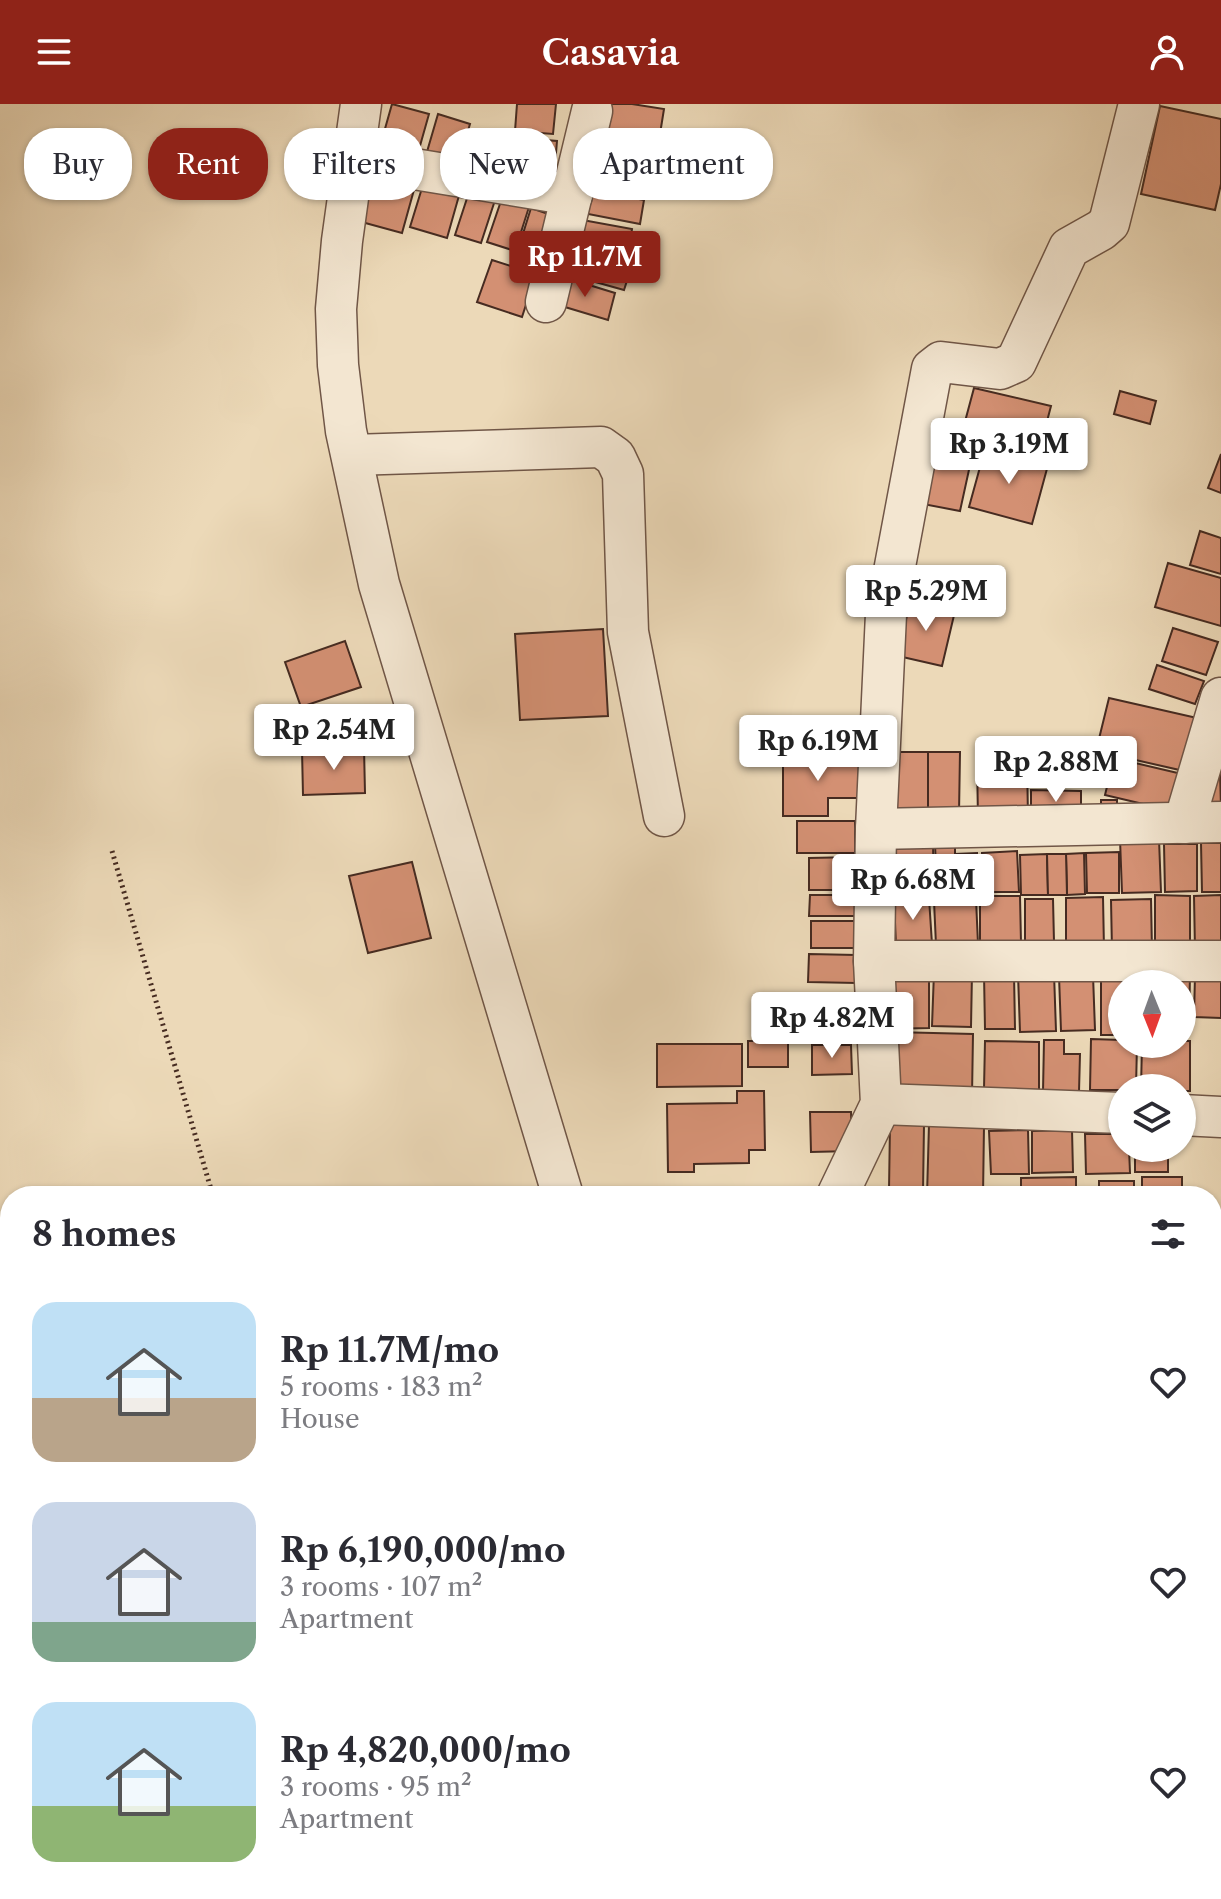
<!DOCTYPE html>
<html lang="en">
<head>
<meta charset="utf-8">
<style>
  body { margin:0; font-family:"Libre Caslon Text",serif; background:#f2f2f3; color:#2b2b33; height:100vh; display:flex; flex-direction:column; font-size:30px; white-space:nowrap }
  * { box-sizing:border-box; margin:0 }
  p { font-size:26px; color:#7c7c81 }
  .icon { flex:none; width:44px; height:44px; fill:none; stroke:currentColor; stroke-width:2; stroke-linecap:round; stroke-linejoin:round }
  .map { position:relative; flex:1; overflow:hidden }
  .sheet { position:absolute; left:0px; top:1082px; width:1222px; height:714px; display:flex; flex-direction:column; background:#fff; border-radius:32px 32px 0 0; box-shadow:0 2px 6px #0004 }
  .sheet>* { flex:none }
  .hud { position:absolute; left:24px; top:24px; width:800px; height:72px; display:flex; gap:16px }
  .needle { width:52px; rotate:179deg }
  .buttons { position:absolute; left:1108px; top:866px; display:grid; gap:16px }
  .buttons a { display:grid; place-items:center; width:88px; height:88px; border-radius:50%; background:#fff; box-shadow:0 2px 6px #0004; font-size:40px }
  .price { position:absolute; translate:-50% -68px; padding:0 18px; border-radius:8px; background:#fff; color:#222; font-size:26px; line-height:52px; filter:drop-shadow(0 2px 4px #0008) }
  .price::after { content:''; position:absolute; left:50%; top:48px; width:24px; height:18px; margin-left:-12px; background:inherit; clip-path:polygon(0 0,100% 0,50% 100%) }
  .price.active { background:#8f2418; color:#fff }
  ul { padding:0; list-style:none }
  li { display:flex; align-items:center; gap:24px; height:200px; padding:0 32px }
  li span { display:grid; place-items:center; flex:none; width:224px; height:160px; border-radius:24px; color:#555 }
  li>.icon { margin-inline-start:auto }
  span .icon { width:96px; height:96px; fill:#fffc; stroke-width:1 }
  li b { font-size:34px }
  h2 { display:flex; justify-content:space-between; align-items:center; height:96px; padding:0 32px; font-size:34px }
  .tag { padding:0 28px; border-radius:32px; background:#fff; box-shadow:0 2px 6px #0004; font-size:28px; line-height:72px }
  .tag.active { background:#8f2418; color:#fff }
  header { display:flex; justify-content:space-between; align-items:center; height:104px; padding:0 32px; background:#8f2418; color:#fff; font-size:36px; font-weight:600 }
  .map>svg:first-child { display:block }
</style>
</head>
<body>
<header><svg class="icon" aria-label="menu" viewBox="0 0 24 24"><path d="M4 6h16M4 12h16M4 18h16"/></svg>Casavia<svg class="icon" aria-label="person" viewBox="0 0 24 24"><circle cx="12" cy="8" r="4"/><path d="M4 21q1-7 8-7t8 7"/></svg></header>
<div class="map">
<svg width="1221" height="1795" viewBox="0 0 1221 1795">
  <rect width="100%" height="100%" fill="#ecd9b8"/>
  <filter id="stains"><feTurbulence type="fractalNoise" baseFrequency=".0025" numOctaves="4"/><feColorMatrix values="0 0 0 0 .2 0 0 0 0 .09 0 0 0 0 .02 0 0 0 .5 -.17"/></filter>
  <radialGradient id="worn" r=".72"><stop offset=".6" stop-color="#630" stop-opacity="0"/><stop offset="1" stop-color="#630" stop-opacity=".3"/></radialGradient>
  <g fill="none" stroke-linecap="round" stroke-linejoin="round">
    <g stroke="#7c7f7d" stroke-width="9">
      <polyline points="0,1162 10,1192"/>
      <polyline points="191,1786 193,1795"/>
    </g>
  </g>
  <g fill="#d39073" stroke="#462b21" stroke-width="2">
    <polygon points="392,0 429,10 414,63 377,53"/>
    <polygon points="517,0 556,0 553,30 515,27"/>
    <polygon points="608,0 632,0 664,5 656,55 601,47"/>
    <polygon points="1160,2 1221,15 1221,80 1215,106 1141,90"/>
    <polygon points="438,10 470,20 456,67 424,58"/>
    <polygon points="478,33 510,36 507,66 475,64"/>
    <polygon points="520,34 557,37 554,73 517,70"/>
    <polygon points="596,51 653,62 648,89 591,78"/>
    <polygon points="373,62 417,75 402,129 358,117"/>
    <polygon points="426,71 462,81 447,134 410,123"/>
    <polygon points="472,79 498,87 481,139 455,131"/>
    <polygon points="588,85 644,96 640,120 583,109"/>
    <polygon points="502,94 529,103 515,147 487,138"/>
    <polygon points="531,104 557,113 542,160 516,152"/>
    <polygon points="577,115 632,125 628,151 572,140"/>
    <polygon points="570,143 632,161 624,186 563,169"/>
    <polygon points="492,156 536,170 522,213 477,198"/>
    <polygon points="563,173 615,189 608,216 555,200"/>
    <polygon points="974,284 1051,302 1040,344 963,325"/>
    <polygon points="1120,287 1156,297 1150,320 1114,310"/>
    <polygon points="935,345 972,352 960,407 923,400"/>
    <polygon points="985,345 1048,361 1032,420 969,403"/>
    <polygon points="1221,350 1221,389 1208,384"/>
    <polygon points="1200,427 1221,434 1221,470 1190,461"/>
    <polygon points="1168,459 1221,474 1221,522 1155,503"/>
    <polygon points="910,497 955,507 942,562 898,552"/>
    <polygon points="1173,524 1218,538 1206,571 1162,557"/>
    <polygon points="603,525 608,612 520,616 515,530"/>
    <polygon points="345,537 361,583 301,603 285,558"/>
    <polygon points="1157,561 1204,577 1195,600 1149,585"/>
    <polygon points="1109,594 1197,614 1184,667 1096,647"/>
    <polygon points="364,644 365,689 303,691 302,646"/>
    <rect x="890" y="648" width="38" height="62"/>
    <polygon points="928,648 960,648 959,710 928,710"/>
    <polygon points="783,652 859,652 859,694 828,694 828,712 783,712"/>
    <polygon points="1114,654 1182,670 1173,707 1105,691"/>
    <polygon points="1027,656 1028,714 978,715 977,657"/>
    <polygon points="1220,669 1221,704 1206,704 1204,670"/>
    <polygon points="1031,686 1081,687 1081,714 1031,713"/>
    <rect x="1101" y="696" width="16" height="17"/>
    <rect x="797" y="717" width="58" height="32"/>
    <polygon points="1120,735 1159,735 1161,788 1122,789"/>
    <polygon points="955,739 955,750 977,749 977,788 937,789 935,740"/>
    <polygon points="1201,739 1221,739 1221,788 1202,788"/>
    <polygon points="933,740 934,790 890,791 888,741"/>
    <polygon points="1164,740 1197,740 1197,787 1165,788"/>
    <polygon points="1017,747 1019,788 983,788 982,749"/>
    <polygon points="1119,748 1119,789 1087,789 1086,749"/>
    <polygon points="1084,749 1085,790 1067,791 1066,750"/>
    <polygon points="1047,750 1048,791 1021,791 1020,751"/>
    <polygon points="1047,750 1066,750 1067,791 1048,791"/>
    <polygon points="856,753 856,786 809,786 809,754"/>
    <polygon points="412,758 431,834 368,849 349,772"/>
    <polygon points="810,791 856,791 856,812 809,812"/>
    <polygon points="1155,791 1190,792 1190,841 1155,840"/>
    <polygon points="1221,791 1221,845 1195,846 1194,792"/>
    <polygon points="980,792 1020,792 1021,839 980,839"/>
    <polygon points="1103,793 1104,845 1066,845 1066,794"/>
    <polygon points="929,794 932,840 896,841 894,796"/>
    <polygon points="976,795 978,840 936,841 934,797"/>
    <polygon points="1025,795 1053,795 1054,838 1025,838"/>
    <polygon points="1151,795 1152,847 1112,847 1111,796"/>
    <rect x="811" y="817" width="45" height="27"/>
    <polygon points="809,850 856,851 856,879 808,878"/>
    <polygon points="885,865 929,865 929,924 886,925"/>
    <polygon points="934,868 972,869 971,923 932,922"/>
    <polygon points="1101,868 1144,868 1144,880 1122,880 1122,931 1101,931"/>
    <polygon points="1152,868 1190,869 1189,927 1182,927 1182,880 1151,880"/>
    <polygon points="1054,869 1056,927 1020,928 1018,870"/>
    <polygon points="984,870 1014,870 1015,925 985,925"/>
    <polygon points="1093,871 1095,926 1061,927 1059,872"/>
    <polygon points="1195,871 1221,872 1221,914 1194,913"/>
    <polygon points="809,894 858,894 858,912 851,912 851,937 809,937"/>
    <polygon points="893,928 973,930 972,992 893,991"/>
    <polygon points="1091,935 1122,936 1122,940 1137,940 1136,984 1122,984 1122,986 1090,986"/>
    <polygon points="1044,936 1064,936 1064,950 1080,950 1079,988 1043,988"/>
    <rect x="748" y="937" width="40" height="26"/>
    <polygon points="985,937 1039,938 1039,986 984,985"/>
    <polygon points="1182,937 1190,937 1190,987 1182,987 1182,984 1141,984 1142,940 1182,940"/>
    <polygon points="657,940 742,940 742,982 657,983"/>
    <polygon points="812,941 851,941 852,970 812,971"/>
    <polygon points="737,987 764,987 765,1046 749,1046 749,1059 694,1060 694,1068 668,1068 667,1000 737,999"/>
    <polygon points="810,1008 851,1008 852,1047 811,1048"/>
    <polygon points="929,1020 984,1022 983,1092 927,1092"/>
    <polygon points="890,1021 924,1021 923,1087 889,1086"/>
    <polygon points="1028,1026 1029,1070 991,1070 989,1027"/>
    <polygon points="1072,1026 1073,1068 1032,1069 1032,1027"/>
    <polygon points="1085,1030 1122,1030 1122,1044 1129,1044 1130,1069 1086,1070"/>
    <rect x="1135" y="1044" width="33" height="24"/>
    <polygon points="1076,1073 1076,1092 1021,1092 1021,1074"/>
    <rect x="1142" y="1073" width="40" height="19"/>
    <rect x="1099" y="1077" width="35" height="15"/>
    <polygon points="823,1087 823,1092 778,1092 778,1088"/>
    <polygon points="678,1786 717,1786 718,1793 678,1790"/>
  </g>
  <g fill="none" stroke-linecap="round" stroke-linejoin="round">
    <defs>
      <g id="minor">
        <polyline points="361,0 342,137 336,205 338,261 346,327 379,480 563,1092"/>
        <polyline points="353,55 572,91"/>
        <polyline points="546,198 592,7"/>
        <polyline points="352,351 601,343 615,353 623,370 628,528 664,712"/>
        <polyline points="1184,719 1221,594"/>
        <polyline points="876,725 1221,718"/>
        <polyline points="874,857 1221,857"/>
        <polyline points="881,1000 1122,1009"/>
        <polyline points="1182,1011 1221,1013"/>
        <polyline points="837,1092 881,1000 874,857 876,725 886,510 932,265 941,258 1000,265 1016,258 1069,144 1101,126 1109,119 1139,0"/>
        <polyline points="1212,1288 1221,1288"/>
        <polyline points="1212,1674 1221,1674"/>
        <polyline points="860,1786 861,1795"/>
      </g>
    </defs>
    <use href="#minor" stroke="#705647" stroke-width="43"/>
    <g stroke="#462b21" stroke-width="5" stroke-dasharray="2 4" stroke-linecap="butt">
      <polyline points="112,747 213,1092"/>
      <polyline points="433,1786 437,1795"/>
    </g>
    <use href="#minor" stroke="#f3e6d1" stroke-width="40"/>
  </g>
  <rect width="100%" height="100%" filter="url(#stains)"/>
  <rect width="100%" height="100%" fill="url(#worn)"/>
</svg>
<div class="buttons">
<a><svg class="needle" viewBox="-14 -14 28 28"><path d="M0-13l5 13h-10z" fill="#e53935"/><path d="M0 13l5-13h-10z" fill="#7c7c81"/></svg></a>
<a><svg class="icon" aria-label="layers" viewBox="0 0 24 24"><path d="M12 4l9 5-9 5-9-5zM3 14l9 5 9-5"/></svg></a>
</div>
<b class="price active" style="left:585px;top:195px">Rp 11.7M</b>
<b class="price" style="left:1009px;top:382px">Rp 3.19M</b>
<b class="price" style="left:926px;top:529px">Rp 5.29M</b>
<b class="price" style="left:334px;top:668px">Rp 2.54M</b>
<b class="price" style="left:818px;top:679px">Rp 6.19M</b>
<b class="price" style="left:1056px;top:700px">Rp 2.88M</b>
<b class="price" style="left:913px;top:818px">Rp 6.68M</b>
<b class="price" style="left:832px;top:956px">Rp 4.82M</b>
<div class="hud">
<a class="tag">Buy</a>
<a class="tag active">Rent</a>
<a class="tag">Filters</a>
<a class="tag">New</a>
<a class="tag">Apartment</a>
</div>
<section class="sheet">
<h2>8 homes<svg class="icon" aria-label="filters" viewBox="0 0 24 24"><path d="M4 7h16M4 17h16"/><circle cx="9" cy="7" r="2"/><circle cx="15" cy="17" r="2"/></svg></h2>
<ul>
<li><span style="background:linear-gradient(#bfe0f5 60%,#b9a48a 0)"><svg class="icon" aria-label="home" viewBox="0 0 24 24"><path d="M3 11l9-7 9 7M6 9v11h12V9"/></svg></span><div><b>Rp 11.7M/mo</b><p>5 rooms · 183 m²</p><p>House</p></div><svg class="icon" aria-label="heart" viewBox="0 0 24 24"><path d="M12 20l-8-8c-3-5 5-10 8-4 3-6 11-1 8 4z"/></svg></li>
<li><span style="background:linear-gradient(#c9d6e8 75%,#7fa58c 0)"><svg class="icon" aria-label="home" viewBox="0 0 24 24"><path d="M3 11l9-7 9 7M6 9v11h12V9"/></svg></span><div><b>Rp 6,190,000/mo</b><p>3 rooms · 107 m²</p><p>Apartment</p></div><svg class="icon" aria-label="heart" viewBox="0 0 24 24"><path d="M12 20l-8-8c-3-5 5-10 8-4 3-6 11-1 8 4z"/></svg></li>
<li><span style="background:linear-gradient(#bfe0f5 65%,#8fb573 0)"><svg class="icon" aria-label="home" viewBox="0 0 24 24"><path d="M3 11l9-7 9 7M6 9v11h12V9"/></svg></span><div><b>Rp 4,820,000/mo</b><p>3 rooms · 95 m²</p><p>Apartment</p></div><svg class="icon" aria-label="heart" viewBox="0 0 24 24"><path d="M12 20l-8-8c-3-5 5-10 8-4 3-6 11-1 8 4z"/></svg></li>
</ul>
</section>
</div>
</body>
</html>
